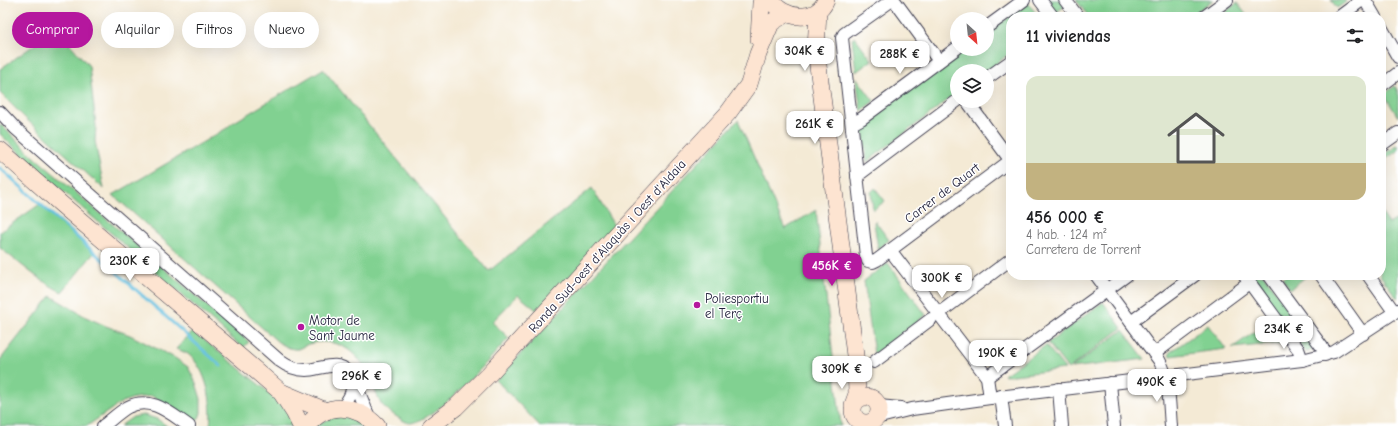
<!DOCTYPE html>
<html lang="es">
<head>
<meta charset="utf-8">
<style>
  body { margin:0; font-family:"Comic Neue",sans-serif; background:#f2f2f2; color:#202124; height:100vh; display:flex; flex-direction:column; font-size:15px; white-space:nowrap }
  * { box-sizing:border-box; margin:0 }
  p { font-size:13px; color:#757577 }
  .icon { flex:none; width:22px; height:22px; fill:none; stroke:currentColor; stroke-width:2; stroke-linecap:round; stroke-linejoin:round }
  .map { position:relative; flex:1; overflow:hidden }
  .details { position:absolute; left:1006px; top:12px; width:380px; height:268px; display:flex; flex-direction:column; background:#fff; border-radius:16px; box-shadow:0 4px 16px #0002 }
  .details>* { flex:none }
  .banner { position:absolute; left:12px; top:12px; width:380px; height:36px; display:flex; gap:8px }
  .needle { width:26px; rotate:153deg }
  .controls { position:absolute; left:950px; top:12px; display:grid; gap:8px }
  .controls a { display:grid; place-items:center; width:44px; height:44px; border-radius:50%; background:#fff; box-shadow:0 4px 16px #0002; font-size:20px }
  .price { position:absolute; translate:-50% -34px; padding:0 9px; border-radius:8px; background:#fff; color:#222; font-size:13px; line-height:26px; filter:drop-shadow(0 1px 2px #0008) }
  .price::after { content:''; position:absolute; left:50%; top:24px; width:12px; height:9px; margin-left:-6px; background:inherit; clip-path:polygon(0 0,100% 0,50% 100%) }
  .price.active { background:#b5179e; color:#fff }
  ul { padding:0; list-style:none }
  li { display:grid; align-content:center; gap:8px; height:212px; padding:0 20px }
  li+li { border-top:1px solid #e0e0e0 }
  li span { display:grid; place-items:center; height:124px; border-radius:12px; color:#555 }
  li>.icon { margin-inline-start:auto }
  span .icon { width:72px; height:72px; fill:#fffc; stroke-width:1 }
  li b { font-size:17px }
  h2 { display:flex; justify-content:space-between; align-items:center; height:48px; padding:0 20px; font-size:17px }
  .chip { padding:0 14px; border-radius:18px; background:#fff; box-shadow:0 4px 16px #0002; font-size:14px; line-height:36px }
  .chip.active { background:#b5179e; color:#fff }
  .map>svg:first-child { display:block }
</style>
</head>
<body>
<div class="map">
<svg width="1398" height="426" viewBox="0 0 1398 426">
  <rect width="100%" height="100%" fill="#fff"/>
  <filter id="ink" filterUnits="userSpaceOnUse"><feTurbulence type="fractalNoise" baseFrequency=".025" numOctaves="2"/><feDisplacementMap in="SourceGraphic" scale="8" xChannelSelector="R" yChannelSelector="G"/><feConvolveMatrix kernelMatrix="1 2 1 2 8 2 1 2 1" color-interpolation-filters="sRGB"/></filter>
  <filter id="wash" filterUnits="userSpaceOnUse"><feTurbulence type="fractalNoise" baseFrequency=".012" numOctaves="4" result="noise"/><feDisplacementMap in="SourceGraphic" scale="16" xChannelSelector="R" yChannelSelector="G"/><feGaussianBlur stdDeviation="0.9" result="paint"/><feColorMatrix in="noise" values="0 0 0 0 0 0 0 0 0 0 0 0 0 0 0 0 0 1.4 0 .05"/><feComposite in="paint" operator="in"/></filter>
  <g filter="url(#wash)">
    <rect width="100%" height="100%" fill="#f4ead5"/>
    <g fill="#81d191" stroke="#527a66">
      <polygon points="1049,0 1060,0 1065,6 1054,14 1046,2"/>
      <polygon points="1076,0 1213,0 1190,17 1089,17"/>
      <polygon points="1331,0 1345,0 1346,2 1337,8"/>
      <polygon points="1028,3 1039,17 1011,17 1011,52 987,71 957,71 957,93 867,162 862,124 965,49 987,49 987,33"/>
      <polygon points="1237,3 1248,17 1228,17 1229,16 1226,11"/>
      <polygon points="57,29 89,66 96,126 95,141 104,189 25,118 0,93 0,69"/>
      <polygon points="855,37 872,60 856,72 852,39"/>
      <path d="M 323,69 L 489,271 L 592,188 L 616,229 L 540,313 L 518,295 L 492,322 L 509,338 C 489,359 439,419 411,423 C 405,424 383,408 380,402 C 376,395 374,386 371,379 C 366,366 356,354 344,347 C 335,342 319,340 309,344 C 305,345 301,348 298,349 C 290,350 284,345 278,342 L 113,195 L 227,128 L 231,124 Z"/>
      <polygon points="856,77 874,101 861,111"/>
      <polygon points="1395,86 1398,92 1398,117 1384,94"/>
      <polygon points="738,120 785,229 816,210 841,426 540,426 496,380"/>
      <polygon points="0,124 31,154 249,342 243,348 34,166 0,134"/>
      <polygon points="1398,145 1398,151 1381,162 1381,157"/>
      <polygon points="875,188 885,201 873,210 871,192"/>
      <path d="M 40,204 L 94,253 L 62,292 C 39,281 20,263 0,248 L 0,232 Z"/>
      <polygon points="1381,212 1389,224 1398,218 1398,297 1397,298 1380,275"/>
      <polygon points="875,221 889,240 878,249 874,222"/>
      <polygon points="888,263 926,315 874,354 864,281"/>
      <polygon points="1248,275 1264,275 1314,346 1312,350 1307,352 1303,350"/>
      <polygon points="1287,275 1308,275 1290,289 1282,278"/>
      <polygon points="51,296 86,317 106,326 130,335 175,358 188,367 196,383 201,399 201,413 199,418 193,423 152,396 134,398 122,402 87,426 0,426 0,360"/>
      <polygon points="1103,302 1122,328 1068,369 1048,343"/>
      <polygon points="1267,323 1282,343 1232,348"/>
      <polygon points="1208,325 1226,349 1170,356 1169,353"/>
      <polygon points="1123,330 1145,359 1071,368"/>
      <path d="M 193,331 L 266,390 L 287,409 L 293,426 L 210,426 C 213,403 207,369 188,354 C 184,352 180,350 176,349 Z"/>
      <polygon points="1046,345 1065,369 1005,376 1004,375"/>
      <polygon points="342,413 369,426 313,426"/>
      <polygon points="144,415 157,419 167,426 120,426 133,417"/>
    </g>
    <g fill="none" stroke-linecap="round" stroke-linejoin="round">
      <polyline stroke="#64c1e2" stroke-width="3" points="0,168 221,366"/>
    </g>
  </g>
  <g filter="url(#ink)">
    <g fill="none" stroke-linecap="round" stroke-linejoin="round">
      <defs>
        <g id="street">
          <polyline points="892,0 844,34 842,38 866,256 868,261 873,262 877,260 1011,160"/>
          <polyline points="894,0 939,61"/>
          <polyline points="1040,0 1053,17"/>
          <polyline points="1065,0 1078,17"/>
          <polyline points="1365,0 1375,17"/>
          <polyline points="1204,17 1227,0"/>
          <polyline points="1339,17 1362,0"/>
          <polyline points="987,27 1024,0"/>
          <polyline points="1381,27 1398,57"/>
          <polyline points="987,78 1011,61"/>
          <polyline points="1381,86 1398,73"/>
          <polyline points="967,101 1011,161"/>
          <path d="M 0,112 L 15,128 L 280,361 C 288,367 295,370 306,370 C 319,370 338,359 348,372 C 357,385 363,403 369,417"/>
          <polyline points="852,124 861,119 957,48"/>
          <polyline points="1381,145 1398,133"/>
          <polyline points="857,176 957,101"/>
          <polyline points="890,250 987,377 990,398"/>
          <path d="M 1096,275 L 1159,360 C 1170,379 1169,404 1171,426"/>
          <polyline points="1244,275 1298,349 1302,360"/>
          <polyline points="1269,275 1322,347 1325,355"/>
          <polyline points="1321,275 1363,334"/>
          <polyline points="1368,275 1395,313"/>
          <polyline points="938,314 1011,259"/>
          <polyline points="1131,322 1195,275"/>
          <polyline points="1155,353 1249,283"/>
          <polyline points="874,362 931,319"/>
          <polyline points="987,377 1127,275"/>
          <polyline points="1110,383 1114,426"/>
          <polyline points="1059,389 1062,426"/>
          <polyline points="1001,396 1005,426"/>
          <polyline points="878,406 901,408"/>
          <polyline points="343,408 350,396 354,383"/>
          <polyline points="876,418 912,409 990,398 1302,360 1334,352 1398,310"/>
          <path d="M 103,426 C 111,420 119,412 128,407 C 151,395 171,414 189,426"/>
        </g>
        <g id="secondary">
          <path d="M 771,0 C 782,19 817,24 826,0"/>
          <polyline points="818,11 816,50 856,363 857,394 853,405"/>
          <polyline points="759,39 761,3 763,0"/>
          <polyline points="0,150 61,204 281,392 294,412 301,426"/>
          <polyline points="281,392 326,411"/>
          <circle cx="866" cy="410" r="13"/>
          <path d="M 307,426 C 327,401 356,404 377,426"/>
          <polyline points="431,426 456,407 490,373 728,113 749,84 758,54 771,23 785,14"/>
        </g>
      </defs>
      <use href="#street" stroke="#424052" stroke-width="14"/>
      <use href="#secondary" stroke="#424052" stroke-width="18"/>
      <use href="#street" stroke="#fff" stroke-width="12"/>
      <use href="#secondary" stroke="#fde4d1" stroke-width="17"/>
    </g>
  </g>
  <g fill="#b5179e" stroke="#fff" stroke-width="1.5">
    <circle cx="697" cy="305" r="4"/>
    <circle cx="301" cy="327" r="4"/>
  </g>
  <g text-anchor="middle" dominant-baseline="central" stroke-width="3" stroke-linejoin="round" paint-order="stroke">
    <g font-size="13" fill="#22223b" stroke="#fff">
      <text transform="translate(942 193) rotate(-37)">Carrer de Quart</text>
      <text transform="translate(607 246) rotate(-48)">Ronda Sud-oest d'Alaquàs i Oest d'Aldaia</text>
    </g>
    <g font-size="13" fill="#22223b" stroke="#fff" text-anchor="start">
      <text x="705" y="298">Poliesportiu<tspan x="705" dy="15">el Terç</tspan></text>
      <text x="309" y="320">Motor de<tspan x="309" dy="15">Sant Jaume</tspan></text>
    </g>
  </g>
</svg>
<div class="controls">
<a><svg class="needle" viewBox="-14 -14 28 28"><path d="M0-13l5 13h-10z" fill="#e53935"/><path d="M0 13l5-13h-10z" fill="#757577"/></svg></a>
<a><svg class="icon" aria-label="layers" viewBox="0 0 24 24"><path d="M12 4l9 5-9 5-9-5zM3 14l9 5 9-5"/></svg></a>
</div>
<b class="price" style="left:805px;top:72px">304K €</b>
<b class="price" style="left:900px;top:75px">288K €</b>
<b class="price" style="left:815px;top:145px">261K €</b>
<b class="price" style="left:130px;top:282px">230K €</b>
<b class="price active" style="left:832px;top:287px">456K €</b>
<b class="price" style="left:942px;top:299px">300K €</b>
<b class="price" style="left:1284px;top:350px">234K €</b>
<b class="price" style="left:998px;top:374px">190K €</b>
<b class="price" style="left:842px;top:390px">309K €</b>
<b class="price" style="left:362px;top:397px">296K €</b>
<b class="price" style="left:1157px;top:403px">490K €</b>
<div class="banner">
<a class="chip active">Comprar</a>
<a class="chip">Alquilar</a>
<a class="chip">Filtros</a>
<a class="chip">Nuevo</a>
</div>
<section class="details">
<h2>11 viviendas<svg class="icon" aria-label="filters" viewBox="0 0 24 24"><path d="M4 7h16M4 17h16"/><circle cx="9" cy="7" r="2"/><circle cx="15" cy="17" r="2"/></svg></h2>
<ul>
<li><span style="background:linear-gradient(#dfe7d0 70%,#c2b280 0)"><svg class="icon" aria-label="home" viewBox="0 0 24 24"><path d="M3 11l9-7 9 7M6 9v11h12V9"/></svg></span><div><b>456 000 €</b><p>4 hab. · 124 m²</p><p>Carretera de Torrent</p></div></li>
</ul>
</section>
</div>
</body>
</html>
